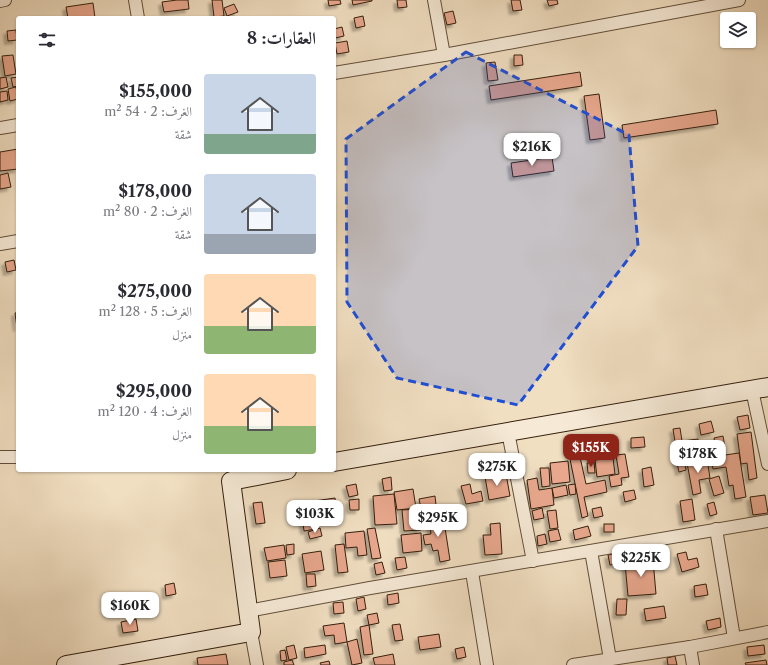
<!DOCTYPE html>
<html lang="ar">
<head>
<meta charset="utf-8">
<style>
  body { margin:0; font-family:"Libre Caslon Text",Amiri,serif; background:#f2f2f3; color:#2b2b33; direction:rtl; height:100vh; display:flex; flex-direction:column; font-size:15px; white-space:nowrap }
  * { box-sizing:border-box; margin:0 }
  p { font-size:13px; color:#7c7c81 }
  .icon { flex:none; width:22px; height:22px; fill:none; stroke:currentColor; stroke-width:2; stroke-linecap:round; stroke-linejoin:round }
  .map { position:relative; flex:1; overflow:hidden; direction:ltr }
  .panel { position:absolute; left:16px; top:16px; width:320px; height:456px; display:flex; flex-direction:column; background:#fff; border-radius:4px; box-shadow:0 1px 3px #0004; direction:rtl }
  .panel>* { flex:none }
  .controls { position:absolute; left:720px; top:12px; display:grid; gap:8px }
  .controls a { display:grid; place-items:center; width:36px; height:36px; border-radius:4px; background:#fff; box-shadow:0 1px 3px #0004; font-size:20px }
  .price { position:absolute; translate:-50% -34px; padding:0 9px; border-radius:8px; background:#fff; color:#222; font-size:13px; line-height:26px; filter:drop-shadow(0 1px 2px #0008) }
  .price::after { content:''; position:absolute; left:50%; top:24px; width:12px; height:9px; margin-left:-6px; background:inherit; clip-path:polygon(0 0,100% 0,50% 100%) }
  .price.current { background:#8f2418; color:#fff }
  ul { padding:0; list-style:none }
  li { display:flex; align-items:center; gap:12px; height:100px; padding:0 20px }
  li span { display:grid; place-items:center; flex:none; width:112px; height:80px; border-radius:4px; color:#555 }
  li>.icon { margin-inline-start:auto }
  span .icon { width:48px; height:48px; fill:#fffc; stroke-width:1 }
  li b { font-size:17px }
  h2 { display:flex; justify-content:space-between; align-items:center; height:48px; padding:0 20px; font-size:17px }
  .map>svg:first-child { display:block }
</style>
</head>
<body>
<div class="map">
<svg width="768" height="665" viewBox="0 0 768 665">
  <defs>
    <filter id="shadow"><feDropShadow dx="-3.5" dy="3.5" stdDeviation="1" flood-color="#0004"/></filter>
  </defs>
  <rect width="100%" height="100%" fill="#f1dfc2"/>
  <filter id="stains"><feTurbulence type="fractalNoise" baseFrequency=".005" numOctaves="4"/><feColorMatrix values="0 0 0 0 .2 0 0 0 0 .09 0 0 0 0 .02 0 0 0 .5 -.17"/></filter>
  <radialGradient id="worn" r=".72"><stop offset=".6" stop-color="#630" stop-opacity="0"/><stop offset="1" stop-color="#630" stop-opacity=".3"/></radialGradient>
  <g fill="#e9a88e" stroke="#331e0d" filter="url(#shadow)">
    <polygon points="177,0 188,0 189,9 164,12 162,2"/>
    <polygon points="212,0 222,0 224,16 214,17"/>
    <polygon points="328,0 340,0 341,4 329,6"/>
    <polygon points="352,0 372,0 372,1 353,5"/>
    <polygon points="397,0 406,0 407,7 398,8"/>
    <polygon points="511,0 520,0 522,10 513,11"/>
    <polygon points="547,0 557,0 558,4 549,6"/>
    <polygon points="93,3 95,18 68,18 66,7"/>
    <polygon points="234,4 238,12 227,16 224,8"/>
    <polygon points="453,11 456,23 447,25 444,13"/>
    <polygon points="363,16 365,26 356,28 354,18"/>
    <polygon points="342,27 344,36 335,38 334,29"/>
    <polygon points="16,30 17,40 8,41 7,31"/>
    <polygon points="347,41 349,52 337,54 335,43"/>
    <polygon points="13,55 16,74 5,76 2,56"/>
    <polygon points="514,55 522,55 523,65 514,66"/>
    <polygon points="495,62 498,80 488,81 486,63"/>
    <polygon points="580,72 582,86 491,100 489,86"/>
    <polygon points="6,77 8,87 0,89 0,78"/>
    <polygon points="18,77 18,86 13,87 11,78"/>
    <polygon points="16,87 18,99 10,101 8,89"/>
    <polygon points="7,91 8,100 0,102 0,92"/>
    <polygon points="599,94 605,138 590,140 584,96"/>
    <polygon points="716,110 718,124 624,138 622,125"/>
    <polygon points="18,149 18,169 0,171 0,152"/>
    <polygon points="552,157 554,171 513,177 511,163"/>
    <polygon points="8,173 11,187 0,189 0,175"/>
    <polygon points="14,260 16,270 7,272 5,262"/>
    <polygon points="18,312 18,328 17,328 15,313"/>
    <polygon points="748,415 750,428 740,430 737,417"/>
    <polygon points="711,421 714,432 701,435 699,424"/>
    <polygon points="680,428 682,441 698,439 699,444 676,448 673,429"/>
    <polygon points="751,432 757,478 749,480 747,463 741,464 737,434"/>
    <polygon points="723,436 725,447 716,449 714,438"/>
    <polygon points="644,437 645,447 631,448 631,438"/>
    <polygon points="598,443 602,459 593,461 589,445"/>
    <polygon points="692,448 693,458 685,459 683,450"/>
    <polygon points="739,453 746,497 735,499 733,485 729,486 726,467 713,469 711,457"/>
    <polygon points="625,454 629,477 621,478 622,485 611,487 609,476 619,474 616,455"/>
    <polygon points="580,457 586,484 605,480 607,492 584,497 588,516 582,518 570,459"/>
    <polygon points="613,458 615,474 597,477 595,460"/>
    <polygon points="684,458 686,470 679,472 676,459"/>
    <polygon points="707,459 710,478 699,480 701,493 693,495 687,463"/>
    <polygon points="568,461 570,482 552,484 550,463"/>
    <polygon points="594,462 595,473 588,473 587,463"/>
    <polygon points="651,467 654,485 644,487 642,469"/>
    <polygon points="540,468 549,468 550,486 542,487"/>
    <polygon points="506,474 510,496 489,500 485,477"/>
    <polygon points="719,476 724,493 714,496 709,479"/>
    <polygon points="391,477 392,490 384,491 382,479"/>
    <polygon points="537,478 539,490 552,488 554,505 531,509 527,480"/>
    <polygon points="356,484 358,495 349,497 346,486"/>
    <polygon points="470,484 472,494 481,491 483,501 466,504 461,486"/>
    <polygon points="575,484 576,494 570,495 568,485"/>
    <polygon points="566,485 568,495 554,498 552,488"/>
    <polygon points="413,489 416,508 397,510 394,492"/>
    <polygon points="634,490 636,499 625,502 623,492"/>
    <polygon points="394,494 397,524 375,525 373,496"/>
    <polygon points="765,495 768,513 753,515 750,497"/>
    <polygon points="435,496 436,505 421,508 419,499"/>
    <polygon points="335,498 337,514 317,517 314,501"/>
    <polygon points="359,499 359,510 350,510 349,500"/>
    <polygon points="692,499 695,520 683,522 680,501"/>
    <polygon points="262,502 265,523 256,524 253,503"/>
    <polygon points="714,502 717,514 710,516 707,504"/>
    <polygon points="601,507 603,516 594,518 592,509"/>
    <polygon points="542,508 544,518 534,520 532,511"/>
    <polygon points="419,509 421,530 404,531 402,510"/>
    <polygon points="556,510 558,528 550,529 547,511"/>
    <polygon points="314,513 316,529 304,531 302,515"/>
    <polygon points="443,515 450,560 440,562 438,550 433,551 431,544 425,545 423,535 431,534 429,517"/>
    <polygon points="500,523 502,554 485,555 483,535 491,535 490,524"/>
    <rect x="604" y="524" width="10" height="8"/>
    <polygon points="588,526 591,536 575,540 573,530"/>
    <polygon points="320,528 322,536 310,539 308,532"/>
    <polygon points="375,528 381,558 372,559 367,529"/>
    <polygon points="558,529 561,540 550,542 548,531"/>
    <polygon points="364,531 367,555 358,556 357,547 346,548 345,533"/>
    <polygon points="421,533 422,551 403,553 401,535"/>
    <polygon points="545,534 547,544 538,546 537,536"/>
    <polygon points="294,544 294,554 287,555 286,545"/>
    <polygon points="344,544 348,572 338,573 335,545"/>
    <polygon points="284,545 286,558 267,561 264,548"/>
    <polygon points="321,551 324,570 305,573 302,554"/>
    <polygon points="627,551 629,561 610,565 608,555"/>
    <polygon points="686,552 688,560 697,558 699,567 682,572 677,554"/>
    <polygon points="405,557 407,568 397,570 395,558"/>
    <polygon points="285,560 287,576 270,578 268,562"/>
    <polygon points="653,560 656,594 628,596 625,563"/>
    <polygon points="382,562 385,573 376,575 374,564"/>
    <polygon points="306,574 315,574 316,586 307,587"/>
    <polygon points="174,583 176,594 166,596 165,585"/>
    <polygon points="706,584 708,595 695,597 694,586"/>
    <polygon points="398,593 399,603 388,605 387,595"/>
    <polygon points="364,597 366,609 358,611 356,599"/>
    <polygon points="617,599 627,599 626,615 616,615"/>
    <polygon points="343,602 344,613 334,614 333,603"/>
    <polygon points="664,606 666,618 646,621 644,609"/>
    <polygon points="377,613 379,623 369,625 367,615"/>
    <polygon points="720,618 721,627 708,630 706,621"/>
    <polygon points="136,619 138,631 123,633 121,622"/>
    <polygon points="344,623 347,642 335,644 334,635 325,636 323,626"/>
    <polygon points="400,624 403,640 395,641 392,625"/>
    <polygon points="369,625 373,654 364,655 360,627"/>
    <polygon points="439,634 441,647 420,650 418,637"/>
    <polygon points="357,639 362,663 352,665 347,642"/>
    <polygon points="294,645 297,658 289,660 286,647"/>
    <polygon points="325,645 326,654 305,658 304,648"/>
    <polygon points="764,645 765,654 748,656 747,647"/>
    <polygon points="464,647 466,657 457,659 455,649"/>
    <polygon points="285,650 287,660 281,661 280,651"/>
    <polygon points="226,654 228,665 198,665 197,658"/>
    <polygon points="393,654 395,665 375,665 373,658"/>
    <polygon points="675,656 677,665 668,665 667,658"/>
    <polygon points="292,660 294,665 284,665 284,662"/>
    <polygon points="766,660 767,665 746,665 745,663"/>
    <polygon points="329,661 330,665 321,665 320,663"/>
  </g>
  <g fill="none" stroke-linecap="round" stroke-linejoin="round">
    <defs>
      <g id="street">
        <polyline points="135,0 138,18"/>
        <polyline points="434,0 444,55"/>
        <polyline points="0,1 5,0"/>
        <polyline points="334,73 444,55 739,0"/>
        <polyline points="0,128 18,125"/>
        <polyline points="0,244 18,241"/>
        <polyline points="752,390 768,464"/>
        <polyline points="508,432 533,561"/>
        <polyline points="0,457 18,457"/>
        <polyline points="716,529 734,638"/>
        <polyline points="591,551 610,659"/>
        <polyline points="472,572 487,665"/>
        <polyline points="248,611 370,588 768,521"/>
        <polyline points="251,632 257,665"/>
        <polyline points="690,647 693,665"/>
        <polyline points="573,665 690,647 768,632"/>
      </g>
      <g id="secondary">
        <polyline points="334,462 768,387"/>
        <polyline points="66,665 251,632 231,481 287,470"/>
      </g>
    </defs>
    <use href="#street" stroke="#624e3a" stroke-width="14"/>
    <use href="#secondary" stroke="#331e0d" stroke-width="20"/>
    <use href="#street" stroke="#f6ead7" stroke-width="12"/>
    <use href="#secondary" stroke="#f6ead7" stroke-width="18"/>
  </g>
  <path fill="#1d4ed8" fill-opacity="0.2" stroke="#1d4ed8" stroke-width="3" stroke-dasharray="8 5" stroke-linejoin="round" d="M 466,52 L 629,135 L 638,246 L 518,405 L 397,378 L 347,302 L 346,139 Z"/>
  <rect width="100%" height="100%" filter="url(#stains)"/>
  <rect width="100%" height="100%" fill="url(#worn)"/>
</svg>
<div class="controls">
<a><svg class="icon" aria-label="layers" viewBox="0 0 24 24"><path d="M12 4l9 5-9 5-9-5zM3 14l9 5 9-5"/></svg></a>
</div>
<b class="price" style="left:532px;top:167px">$216K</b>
<b class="price current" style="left:591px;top:468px">$155K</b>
<b class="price" style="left:698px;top:474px">$178K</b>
<b class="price" style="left:497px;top:487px">$275K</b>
<b class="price" style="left:315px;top:534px">$103K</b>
<b class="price" style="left:438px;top:538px">$295K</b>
<b class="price" style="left:641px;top:578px">$225K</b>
<b class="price" style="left:130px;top:626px">$160K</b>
<section class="panel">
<h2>العقارات: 8<svg class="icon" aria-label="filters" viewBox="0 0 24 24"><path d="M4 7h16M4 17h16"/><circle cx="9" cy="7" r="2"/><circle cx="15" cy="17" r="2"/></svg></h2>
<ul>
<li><span style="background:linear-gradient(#c9d6e8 75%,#7fa58c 0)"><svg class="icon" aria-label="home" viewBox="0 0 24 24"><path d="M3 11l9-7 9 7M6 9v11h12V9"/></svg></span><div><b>$155,000</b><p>الغرف: 2 · 54 m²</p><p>شقة</p></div></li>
<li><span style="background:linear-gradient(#c9d6e8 75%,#9aa5b1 0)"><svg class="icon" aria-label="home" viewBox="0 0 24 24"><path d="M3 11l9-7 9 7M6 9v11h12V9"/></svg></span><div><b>$178,000</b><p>الغرف: 2 · 80 m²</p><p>شقة</p></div></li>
<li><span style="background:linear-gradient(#ffd9b3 65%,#8fb573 0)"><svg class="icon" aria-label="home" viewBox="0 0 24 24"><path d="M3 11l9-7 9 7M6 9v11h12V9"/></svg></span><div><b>$275,000</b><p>الغرف: 5 · 128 m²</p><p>منزل</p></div></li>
<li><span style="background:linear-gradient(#ffd9b3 65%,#8fb573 0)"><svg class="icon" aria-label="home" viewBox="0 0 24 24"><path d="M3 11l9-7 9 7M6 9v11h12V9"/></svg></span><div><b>$295,000</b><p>الغرف: 4 · 120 m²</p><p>منزل</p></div></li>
</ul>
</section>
</div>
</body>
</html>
